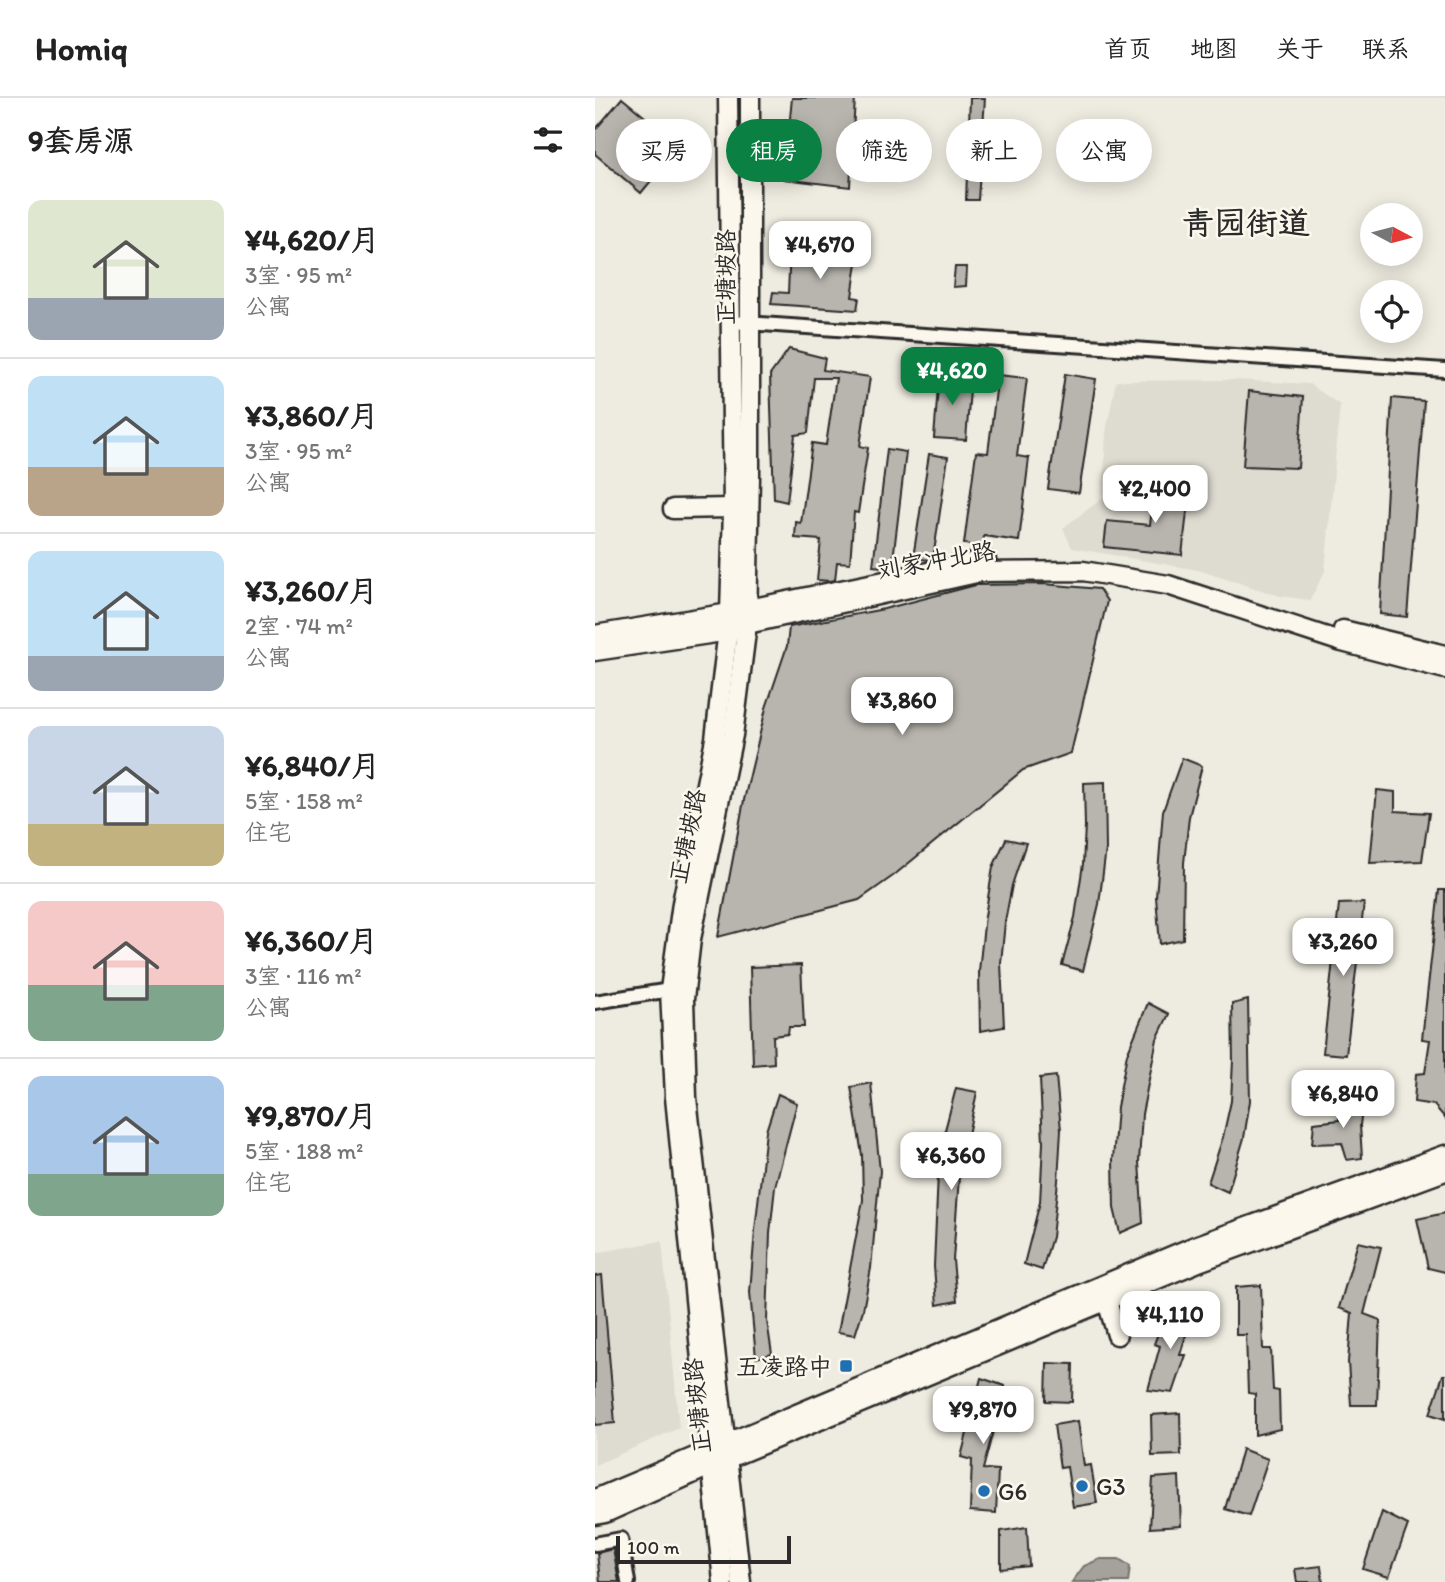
<!DOCTYPE html>
<html lang="zh">
<head>
<meta charset="utf-8">
<style>
  body { margin:0; font-family:Itim,"LXGW WenKai TC",sans-serif; background:#f6f6f6; color:#222; height:100vh; display:flex; flex-direction:column; font-size:26px; white-space:nowrap }
  * { box-sizing:border-box; margin:0 }
  p { font-size:23px; color:#767676 }
  .icon { flex:none; width:38px; height:38px; fill:none; stroke:currentColor; stroke-width:2; stroke-linecap:round; stroke-linejoin:round }
  .map { position:relative; flex:1; overflow:hidden }
  .drawer { display:flex; flex-direction:column; background:#fff; width:595px }
  .drawer>* { flex:none }
  .banner { position:absolute; left:21px; top:21px; width:665px; height:63px; display:flex; gap:14px }
  .needle { width:46px; rotate:97deg }
  .controls { position:absolute; left:765px; top:105px; display:grid; gap:14px }
  .controls a { display:grid; place-items:center; width:63px; height:63px; border-radius:50%; background:#fff; box-shadow:0 4px 18px #0003; font-size:35px }
  .scale { position:absolute; left:21px; bottom:18px; width:175px; box-sizing:border-box; padding-left:7px; border:4px solid #2b2b2b; border-top:0; font-size:19px; line-height:24px; white-space:nowrap; color:#2b2b2b; -webkit-text-stroke:5px #fbf7ec; paint-order:stroke }
  .price { position:absolute; translate:-50% -60px; padding:0 16px; border-radius:14px; background:#fff; color:#222; font-size:23px; line-height:46px; filter:drop-shadow(0 2px 4px #0008) }
  .price::after { content:''; position:absolute; left:50%; top:42px; width:21px; height:16px; margin-left:-10px; background:inherit; clip-path:polygon(0 0,100% 0,50% 100%) }
  .price.active { background:#0b8043; color:#fff }
  ul { padding:0; list-style:none }
  li { display:flex; align-items:center; gap:21px; height:175px; padding:0 28px }
  li+li { border-top:2px solid #e0e0e0 }
  li span { display:grid; place-items:center; flex:none; width:196px; height:140px; border-radius:14px; color:#555 }
  li>.icon { margin-inline-start:auto }
  span .icon { width:84px; height:84px; fill:#fffc; stroke-width:1 }
  li b { font-size:30px }
  h2 { display:flex; justify-content:space-between; align-items:center; height:84px; padding:0 28px; font-size:30px }
  .tag { padding:0 24px; border-radius:32px; background:#fff; box-shadow:0 4px 18px #0003; font-size:24px; line-height:63px }
  .tag.active { background:#0b8043; color:#fff }
  header { display:flex; align-items:center; gap:42px; box-sizing:border-box; height:98px; padding:0 35px; background:#fff; border-bottom:2px solid #e0e0e0 }
  header strong { font-size:33px }
  nav { display:flex; gap:38px; margin-inline-start:auto; font-size:24px }
  main { display:flex; flex:1; min-height:0 }
  .map>svg:first-child { display:block }
</style>
</head>
<body>
<header>
<strong>Homiq</strong>
<nav><a>首页</a><a>地图</a><a>关于</a><a>联系</a></nav>
</header>
<main>
<section class="drawer">
<h2>9套房源<svg class="icon" aria-label="filters" viewBox="0 0 24 24"><path d="M4 7h16M4 17h16"/><circle cx="9" cy="7" r="2"/><circle cx="15" cy="17" r="2"/></svg></h2>
<ul>
<li><span style="background:linear-gradient(#dfe7d0 70%,#9aa5b1 0)"><svg class="icon" aria-label="home" viewBox="0 0 24 24"><path d="M3 11l9-7 9 7M6 9v11h12V9"/></svg></span><div><b>¥4,620/月</b><p>3室 · 95 m²</p><p>公寓</p></div></li>
<li><span style="background:linear-gradient(#bfe0f5 65%,#b9a48a 0)"><svg class="icon" aria-label="home" viewBox="0 0 24 24"><path d="M3 11l9-7 9 7M6 9v11h12V9"/></svg></span><div><b>¥3,860/月</b><p>3室 · 95 m²</p><p>公寓</p></div></li>
<li><span style="background:linear-gradient(#bfe0f5 75%,#9aa5b1 0)"><svg class="icon" aria-label="home" viewBox="0 0 24 24"><path d="M3 11l9-7 9 7M6 9v11h12V9"/></svg></span><div><b>¥3,260/月</b><p>2室 · 74 m²</p><p>公寓</p></div></li>
<li><span style="background:linear-gradient(#c9d6e8 70%,#c2b280 0)"><svg class="icon" aria-label="home" viewBox="0 0 24 24"><path d="M3 11l9-7 9 7M6 9v11h12V9"/></svg></span><div><b>¥6,840/月</b><p>5室 · 158 m²</p><p>住宅</p></div></li>
<li><span style="background:linear-gradient(#f6c9c9 60%,#7fa58c 0)"><svg class="icon" aria-label="home" viewBox="0 0 24 24"><path d="M3 11l9-7 9 7M6 9v11h12V9"/></svg></span><div><b>¥6,360/月</b><p>3室 · 116 m²</p><p>公寓</p></div></li>
<li><span style="background:linear-gradient(#a9c7e8 70%,#7fa58c 0)"><svg class="icon" aria-label="home" viewBox="0 0 24 24"><path d="M3 11l9-7 9 7M6 9v11h12V9"/></svg></span><div><b>¥9,870/月</b><p>5室 · 188 m²</p><p>住宅</p></div></li>
</ul>
</section>
<div class="map">
<svg width="850" height="1484" viewBox="0 0 850 1484">
  <rect width="100%" height="100%" fill="#eeebe0"/>
  <filter id="ink" filterUnits="userSpaceOnUse"><feTurbulence type="fractalNoise" baseFrequency=".0143" numOctaves="2"/><feDisplacementMap in="SourceGraphic" scale="14" xChannelSelector="R" yChannelSelector="G"/><feConvolveMatrix kernelMatrix="1 2 1 2 8 2 1 2 1" color-interpolation-filters="sRGB"/></filter>
  <g filter="url(#ink)">
    <g fill="#dedbd1">
      <polygon points="639,282 714,286 745,307 730,473 715,502 685,498 603,472 477,450 468,430 508,400 511,334 521,283"/>
      <polygon points="67,1143 84,1330 0,1367 0,1155"/>
    </g>
    <polygon fill="#a4a29a" stroke="#74726e" stroke-width="2" points="505,1461 524,1461 535,1468 533,1484 477,1484 489,1468"/>
    <g fill="#b8b5ae" stroke="#2b2b2b" stroke-width="2">
      <polygon points="27,0 85,48 46,95 0,56 0,32"/>
      <polygon points="197,0 260,0 255,89 189,81"/>
      <polygon points="375,0 390,0 383,102 371,102"/>
      <polygon points="195,151 263,158 257,199 264,200 262,212 176,206 178,194 193,195"/>
      <polygon points="360,169 372,169 371,188 358,189"/>
      <polygon points="194,251 230,260 228,272 275,279 265,348 273,350 263,415 259,414 255,465 242,464 240,482 235,483 222,482 226,442 200,440 201,424 206,425 217,345 231,347 241,280 219,280 213,335 200,337 192,404 179,401 175,277"/>
      <polygon points="344,276 376,279 371,342 339,340"/>
      <polygon points="470,276 501,281 484,395 453,391"/>
      <polygon points="403,277 432,280 422,358 434,360 424,443 389,438 388,449 369,446 381,354 393,355"/>
      <polygon points="654,293 708,299 703,370 648,368"/>
      <polygon points="797,300 829,303 812,519 785,516"/>
      <polygon points="292,351 311,354 297,470 278,468"/>
      <polygon points="334,356 353,359 338,461 334,462 318,460"/>
      <polygon points="560,385 595,389 587,457 509,449 512,423 555,427"/>
      <polygon points="449,486 504,491 512,503 476,655 428,672 298,778 264,802 123,839 149,702 171,610 192,548 194,529 289,511 381,487"/>
      <polygon points="587,660 607,668 594,719 589,765 588,841 565,846 561,799 568,713"/>
      <polygon points="510,684 511,751 504,806 488,873 467,867 480,819 488,766 490,728 489,685"/>
      <polygon points="782,692 800,694 800,713 834,715 827,763 775,765"/>
      <polygon points="411,741 431,745 417,787 410,824 406,865 409,929 385,933 384,873 390,818 398,769"/>
      <polygon points="844,792 850,792 850,1020 839,1007 819,1004 821,976 830,975 835,942 827,941"/>
      <polygon points="769,805 751,957 728,955 744,806"/>
      <polygon points="206,867 209,929 194,929 193,936 178,938 179,965 158,967 155,869"/>
      <polygon points="653,902 655,1003 649,1040 633,1094 613,1085 628,1039 636,1003 638,962 637,906"/>
      <polygon points="553,905 574,916 562,941 547,1016 544,1064 548,1125 525,1135 519,1110 518,1062 522,1009 532,956"/>
      <polygon points="461,978 466,1032 463,1083 457,1139 447,1172 429,1166 445,1104 448,1045 445,980"/>
      <polygon points="276,985 285,1073 276,1170 268,1212 260,1237 243,1234 268,1102 267,1057 256,989"/>
      <polygon points="361,990 382,994 364,1079 358,1162 362,1203 342,1207 339,1168 343,1075 349,1036"/>
      <polygon points="183,996 202,1005 180,1089 175,1135 172,1223 177,1256 161,1260 155,1194 160,1132 171,1033"/>
      <polygon points="745,1004 768,1004 765,1027 767,1060 752,1062 747,1045 717,1046 719,1025 744,1022"/>
      <polygon points="850,1115 850,1174 833,1170 822,1121"/>
      <polygon points="763,1144 786,1149 769,1216 785,1222 782,1307 756,1307 753,1264 757,1215 744,1210"/>
      <polygon points="7,1177 20,1325 0,1327 0,1178"/>
      <polygon points="666,1187 668,1251 676,1251 678,1292 684,1293 685,1331 660,1337 660,1296 653,1295 651,1237 641,1237 641,1189"/>
      <polygon points="573,1210 597,1217 585,1257 591,1257 578,1295 553,1292 565,1248 559,1246"/>
      <polygon points="452,1265 478,1266 477,1304 451,1303"/>
      <polygon points="848,1277 850,1277 850,1321 835,1316"/>
      <polygon points="386,1280 410,1288 388,1371 403,1372 401,1415 375,1413 377,1362 366,1359"/>
      <polygon points="585,1315 586,1357 557,1358 556,1317"/>
      <polygon points="483,1323 489,1368 496,1367 502,1405 478,1409 472,1369 465,1370 459,1327"/>
      <polygon points="647,1351 673,1361 654,1418 630,1411"/>
      <polygon points="584,1378 586,1428 555,1430 558,1380"/>
      <polygon points="787,1414 813,1427 794,1479 768,1471"/>
      <polygon points="432,1429 434,1468 406,1471 406,1433"/>
      <polygon points="18,1451 24,1484 5,1484 2,1455"/>
      <polygon points="726,1468 728,1484 702,1484 700,1471"/>
    </g>
    <g fill="none" stroke-linecap="round" stroke-linejoin="round">
      <defs>
        <g id="street">
          <polyline points="136,224 850,272"/>
          <polyline points="0,904 75,892"/>
          <polyline points="0,1446 26,1441 33,1484"/>
        </g>
        <g id="secondary">
          <polyline points="78,411 138,410"/>
          <polyline points="748,532 850,557"/>
          <polyline points="0,537 135,515 391,462"/>
          <polyline points="0,553 134,533 152,526 386,474 488,473 573,487 747,544 850,571"/>
          <polyline points="509,1193 522,1237"/>
          <polyline points="0,1401 600,1148 850,1057"/>
          <polyline points="0,1417 10,1415 117,1367 606,1163 850,1073"/>
          <polyline points="128,1484 80,999 75,892 87,805 120,641 135,515 138,410 133,0"/>
          <polyline points="146,1484 92,1000 89,901 96,841 138,637 152,526 155,378 155,0"/>
        </g>
      </defs>
      <use href="#street" stroke="#2b2b2b" stroke-width="18"/>
      <use href="#secondary" stroke="#2b2b2b" stroke-width="23"/>
      <use href="#street" stroke="#fbf7ec" stroke-width="12"/>
      <use href="#secondary" stroke="#fbf7ec" stroke-width="18"/>
    </g>
  </g>
  <g fill="#1f6fb2" stroke="#fbf7ec" stroke-width="2.5">
    <rect x="244" y="1261" width="14" height="14" rx="3.5"/>
    <circle cx="487" cy="1388" r="7"/>
    <circle cx="389" cy="1393" r="7"/>
  </g>
  <g text-anchor="middle" dominant-baseline="central" stroke-width="5" stroke-linejoin="round" paint-order="stroke">
    <g font-size="24" fill="#2b2b2b" stroke="#fbf7ec">
      <text transform="translate(130 179) rotate(-90)">正塘坡路</text>
      <text transform="translate(341 462) rotate(-10)">刘家冲北路</text>
      <text transform="translate(92 738) rotate(-78)">正塘坡路</text>
      <text transform="translate(102 1308) rotate(-96)">正塘坡路</text>
    </g>
    <g font-size="24" fill="#2b2b2b" stroke="#fbf7ec" text-anchor="start">
      <text x="237" y="1268" text-anchor="end">五凌路中</text>
      <text x="501" y="1388">G3</text>
      <text x="403" y="1393">G6</text>
    </g>
    <g font-size="32" font-weight="bold" fill="#2b2b2b" stroke="#fbf7ec">
      <text x="651" y="125">青园街道</text>
    </g>
  </g>
</svg>
<div class="controls">
<a><svg class="needle" viewBox="-14 -14 28 28"><path d="M0-13l5 13h-10z" fill="#e53935"/><path d="M0 13l5-13h-10z" fill="#767676"/></svg></a>
<a><svg class="icon" aria-label="locate" viewBox="0 0 24 24"><circle cx="12" cy="12" r="6"/><path d="M12 2v4M12 18v4M2 12h4M18 12h4"/></svg></a>
</div>
<div class="scale">100 m</div>
<b class="price" style="left:225px;top:183px">¥4,670</b>
<b class="price active" style="left:357px;top:309px">¥4,620</b>
<b class="price" style="left:560px;top:427px">¥2,400</b>
<b class="price" style="left:307px;top:639px">¥3,860</b>
<b class="price" style="left:748px;top:880px">¥3,260</b>
<b class="price" style="left:748px;top:1032px">¥6,840</b>
<b class="price" style="left:356px;top:1094px">¥6,360</b>
<b class="price" style="left:575px;top:1253px">¥4,110</b>
<b class="price" style="left:388px;top:1348px">¥9,870</b>
<div class="banner">
<a class="tag">买房</a>
<a class="tag active">租房</a>
<a class="tag">筛选</a>
<a class="tag">新上</a>
<a class="tag">公寓</a>
</div>
</div>
</main>
</body>
</html>
